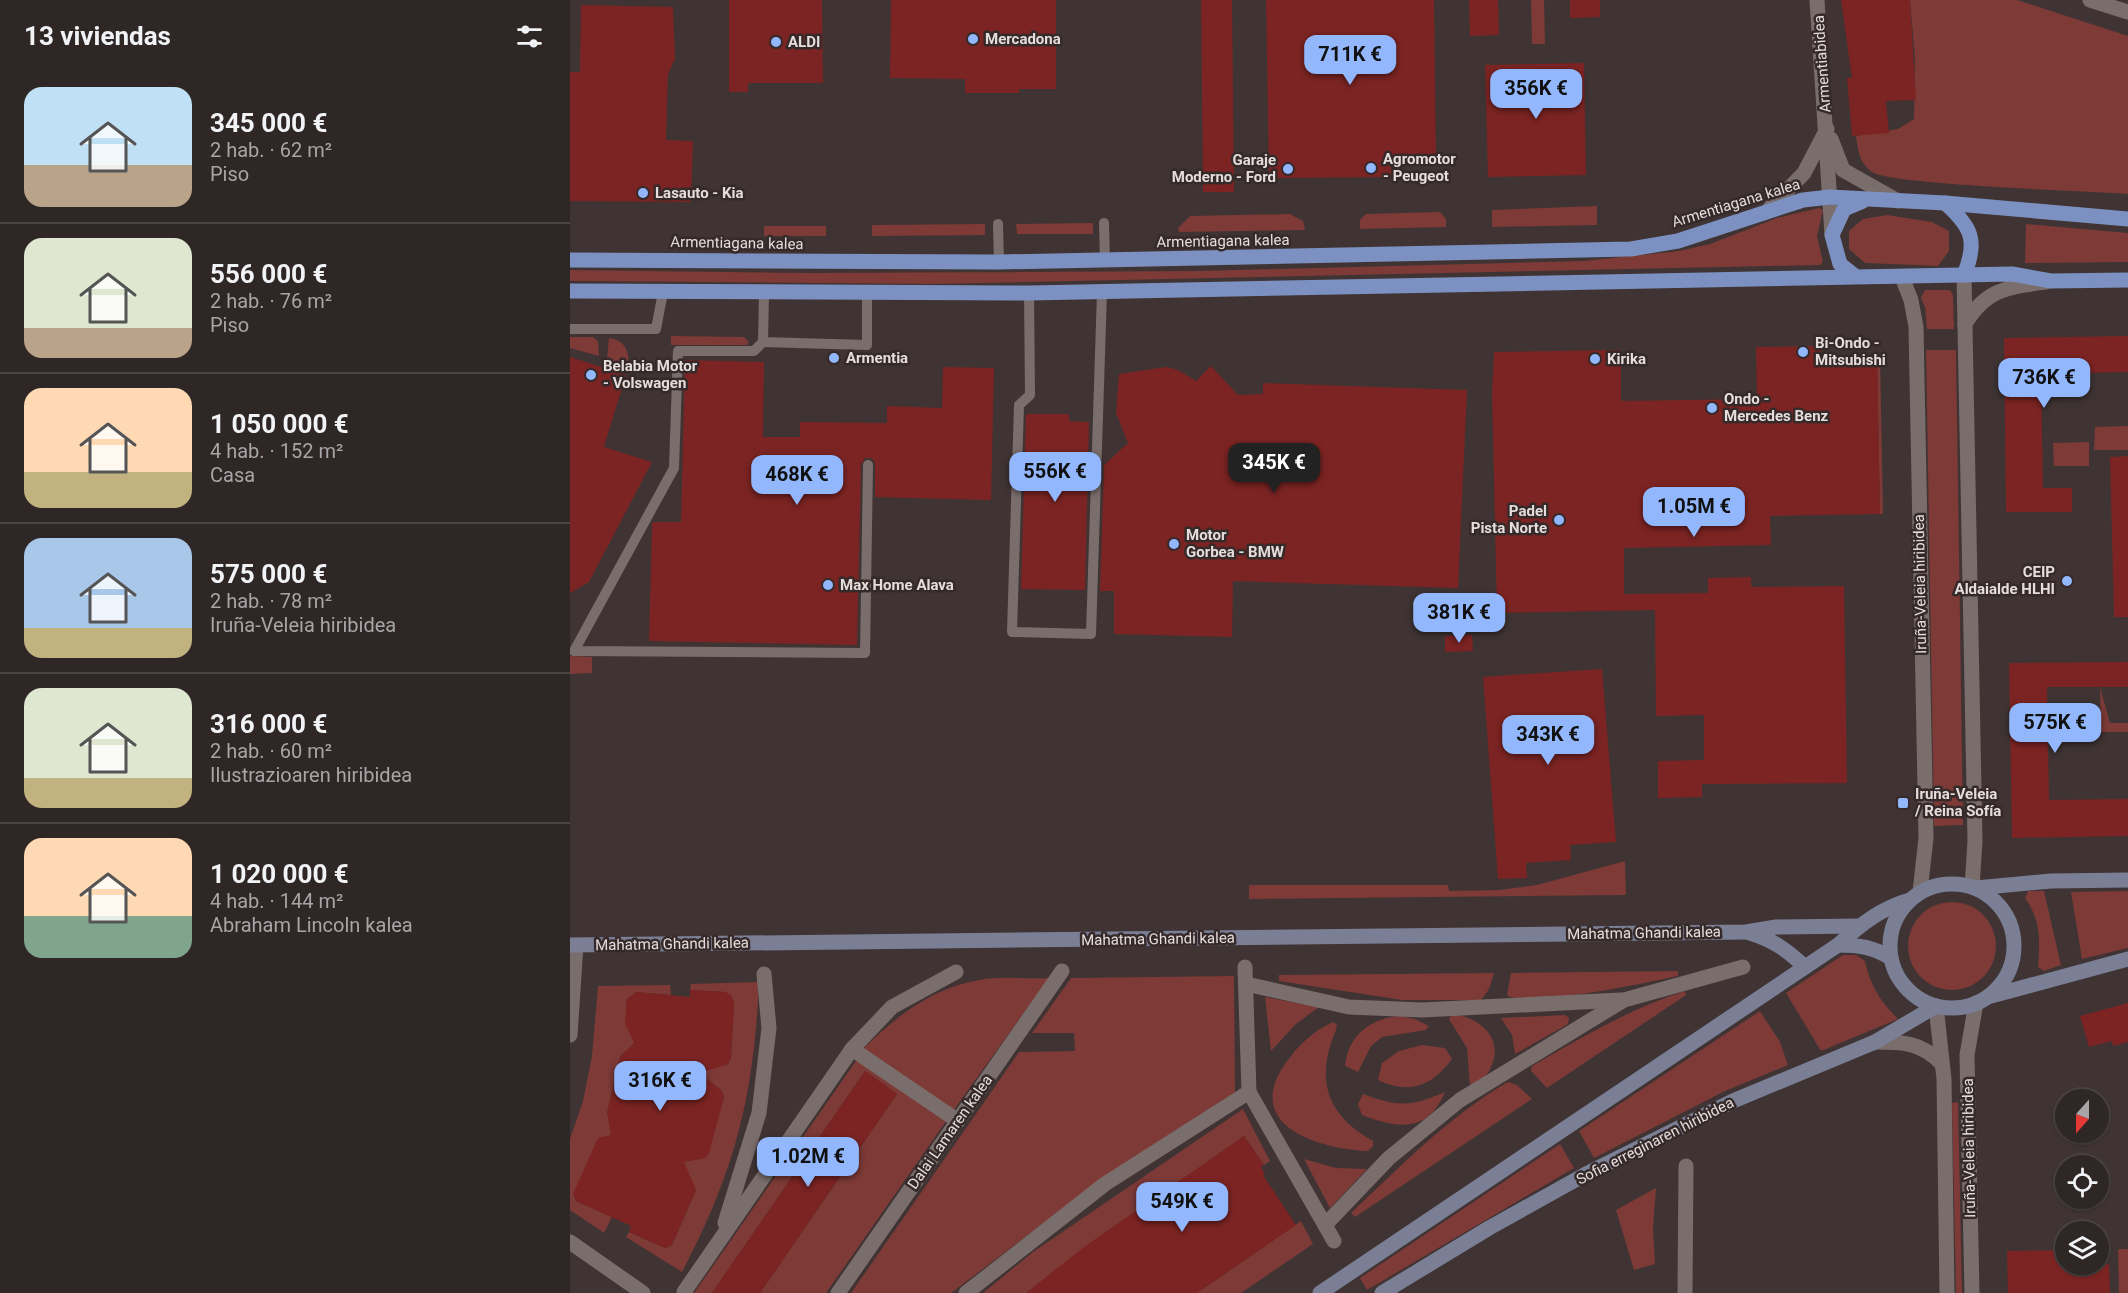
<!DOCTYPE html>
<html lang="es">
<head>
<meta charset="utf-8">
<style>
  body { margin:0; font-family:Roboto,sans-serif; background:#372f2e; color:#f1f3f6; height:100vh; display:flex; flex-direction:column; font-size:22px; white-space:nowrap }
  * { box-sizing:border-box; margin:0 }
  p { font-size:20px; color:#a7a5a7 }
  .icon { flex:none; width:33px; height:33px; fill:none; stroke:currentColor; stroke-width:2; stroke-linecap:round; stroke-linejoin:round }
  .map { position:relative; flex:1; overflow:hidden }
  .sheet { display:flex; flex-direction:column; background:#2f2726; width:570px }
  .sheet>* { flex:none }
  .needle { width:39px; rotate:201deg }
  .buttons { position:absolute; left:1485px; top:1089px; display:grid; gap:12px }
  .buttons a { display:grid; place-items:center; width:54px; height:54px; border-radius:50%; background:#2f2726; box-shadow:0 2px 4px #0004,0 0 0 2px #4a4443; font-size:30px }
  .price { position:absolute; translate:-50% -51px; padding:0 14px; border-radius:12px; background:#92b7fd; color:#111; font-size:20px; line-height:39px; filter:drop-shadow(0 2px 3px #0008) }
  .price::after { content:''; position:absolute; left:50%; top:36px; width:18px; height:14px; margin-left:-9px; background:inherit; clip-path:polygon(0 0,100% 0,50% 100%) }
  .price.active { background:#222; color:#fff }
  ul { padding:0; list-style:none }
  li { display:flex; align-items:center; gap:18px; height:150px; padding:0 24px }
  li+li { border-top:2px solid #4a4443 }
  li span { display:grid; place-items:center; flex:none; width:168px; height:120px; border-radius:18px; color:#555 }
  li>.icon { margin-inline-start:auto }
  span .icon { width:72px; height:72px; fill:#fffc; stroke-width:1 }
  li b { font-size:26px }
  h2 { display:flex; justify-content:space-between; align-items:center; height:72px; padding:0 24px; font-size:26px }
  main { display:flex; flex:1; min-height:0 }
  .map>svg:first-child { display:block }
</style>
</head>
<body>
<main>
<section class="sheet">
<h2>13 viviendas<svg class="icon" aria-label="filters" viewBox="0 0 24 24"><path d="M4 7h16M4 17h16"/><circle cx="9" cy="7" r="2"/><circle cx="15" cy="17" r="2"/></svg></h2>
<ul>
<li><span style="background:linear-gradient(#bfe0f5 65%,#b9a48a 0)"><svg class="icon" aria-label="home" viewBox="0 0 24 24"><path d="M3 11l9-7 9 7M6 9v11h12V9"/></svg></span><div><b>345 000 €</b><p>2 hab. · 62 m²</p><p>Piso</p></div></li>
<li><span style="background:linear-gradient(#dfe7d0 75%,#b9a48a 0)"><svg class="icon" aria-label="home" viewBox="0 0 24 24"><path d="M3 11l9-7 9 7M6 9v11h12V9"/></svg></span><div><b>556 000 €</b><p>2 hab. · 76 m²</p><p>Piso</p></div></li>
<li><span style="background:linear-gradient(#ffd9b3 70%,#c2b280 0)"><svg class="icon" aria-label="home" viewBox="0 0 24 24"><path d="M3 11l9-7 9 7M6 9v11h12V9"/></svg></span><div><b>1 050 000 €</b><p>4 hab. · 152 m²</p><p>Casa</p></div></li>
<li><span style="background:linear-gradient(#a9c7e8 75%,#c2b280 0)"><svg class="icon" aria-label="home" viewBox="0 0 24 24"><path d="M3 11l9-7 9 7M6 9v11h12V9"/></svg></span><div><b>575 000 €</b><p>2 hab. · 78 m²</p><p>Iruña-Veleia hiribidea</p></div></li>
<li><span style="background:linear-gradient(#dfe7d0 75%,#c2b280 0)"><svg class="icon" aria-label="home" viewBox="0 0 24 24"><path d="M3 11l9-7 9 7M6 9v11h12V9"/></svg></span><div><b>316 000 €</b><p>2 hab. · 60 m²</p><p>Ilustrazioaren hiribidea</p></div></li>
<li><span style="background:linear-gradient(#ffd9b3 65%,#7fa58c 0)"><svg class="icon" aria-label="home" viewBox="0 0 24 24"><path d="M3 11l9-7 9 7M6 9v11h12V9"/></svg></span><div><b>1 020 000 €</b><p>4 hab. · 144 m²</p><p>Abraham Lincoln kalea</p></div></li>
</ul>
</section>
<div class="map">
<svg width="1558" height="1293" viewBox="0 0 1558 1293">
  <rect width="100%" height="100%" fill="#3f3433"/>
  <g fill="#7d3a37">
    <polygon points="961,0 974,0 975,44 962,44"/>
    <path d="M 1340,0 L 1447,0 L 1558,36 L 1558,194 C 1521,191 1320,185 1302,172 C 1289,163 1288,150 1286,136 L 1328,129 L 1344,119 L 1345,58 Z"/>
    <polygon points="1027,206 1027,225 922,227 922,210"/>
    <polygon points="1249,208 1253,210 1247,236 1253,262 1250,265 362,284 0,281 0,270 242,273 628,271 1014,261 1109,251 1140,244 1207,218"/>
    <polygon points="870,212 876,219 876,227 790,229 790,220 796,214"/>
    <polygon points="720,214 733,221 735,230 609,232 608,228 620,216"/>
    <polygon points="1317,215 1362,222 1379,231 1379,251 1368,266 1295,263 1279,249 1279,231 1293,219"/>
    <polygon points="523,223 523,234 447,234 446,224"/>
    <polygon points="415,224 415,235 302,236 302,225"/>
    <polygon points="1456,224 1558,233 1558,262 1455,263"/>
    <rect x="194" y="226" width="62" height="10"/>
    <polygon points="1355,290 1380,290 1383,295 1384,329 1357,329 1355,307 1351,298"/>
    <polygon points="101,336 174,337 179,342 177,345 101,345"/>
    <polygon points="0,337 23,337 28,341 29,356 0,348"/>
    <path d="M 39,338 C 55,340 60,352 58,367 L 37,359 Z"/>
    <polygon points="1356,350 1386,350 1393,825 1364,826"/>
    <polygon points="1307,357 1310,357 1313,514 1310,514"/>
    <polygon points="1558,426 1558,450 1524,450 1525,427"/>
    <polygon points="1519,442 1519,466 1484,466 1483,443"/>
    <polygon points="0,656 22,657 22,673 0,674"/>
    <polygon points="1530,687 1540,723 1558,723 1558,732 1531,732"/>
    <polygon points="1055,861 1056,895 679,899 679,885 878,885 879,891 929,890 967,885"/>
    <path d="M 1458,891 L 1474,891 L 1491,965 L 1474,971 L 1468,967 C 1470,941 1471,920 1455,898 Z"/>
    <polygon points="1558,891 1558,948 1512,959 1501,892"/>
    <circle cx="1382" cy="946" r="44"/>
    <path d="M 1273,955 L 1286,955 L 1295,961 C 1300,985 1310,1001 1328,1019 L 1251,1051 L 1216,993 Z"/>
    <path d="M 1108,971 L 1108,976 C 1080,982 955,1009 937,995 L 941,973 Z"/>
    <polygon points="924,973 919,989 911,1000 832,1000 709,981 709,975"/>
    <polygon points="664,976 665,1092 516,1191 381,1293 281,1293 449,1052 505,1051 504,1033 462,1033 501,978"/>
    <path d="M 479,978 L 383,1111 L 292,1050 C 325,1017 362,988 409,980 C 431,976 456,979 479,978 Z"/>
    <path d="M 189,982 C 184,1096 165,1171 112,1272 L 56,1237 L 59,1232 L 95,1248 L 102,1245 L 126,1190 L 121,1180 L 88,1165 L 136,1158 L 154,1097 L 152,1091 L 115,1062 L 152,1066 L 158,1064 L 161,1058 L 164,1002 L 161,995 L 155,992 L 120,990 L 121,984 Z"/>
    <path d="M 100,985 L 101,995 L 66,992 L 57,999 C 53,1040 62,1032 98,1035 L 54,1052 L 50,1057 L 37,1113 L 79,1131 L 3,1194 L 6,1201 L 42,1217 L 34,1233 L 0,1210 L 0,1139 L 13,1101 L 22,1056 L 28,986 Z"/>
    <path d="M 1115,991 L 1116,995 L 977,1088 L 961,1071 L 962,1066 C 1011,1038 1061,1008 1115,991 Z"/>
    <polygon points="695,997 749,1007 726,1024 701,1051"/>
    <polygon points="1190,1011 1210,1042 1218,1065 1155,1091 1024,1158 1009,1131"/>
    <path d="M 882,1014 C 913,1018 936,1041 919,1071 C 914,1080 912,1083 903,1087 L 900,1085 L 897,1048 L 879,1019 Z"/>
    <polygon points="995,1015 999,1018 998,1024 945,1054 942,1035 931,1018"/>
    <path d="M 829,1016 L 845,1019 L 859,1026 L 856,1030 L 812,1037 L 801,1046 L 788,1072 L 775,1066 C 778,1036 799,1019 829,1016 Z"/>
    <path d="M 763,1022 L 767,1025 L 766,1030 C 745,1079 756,1115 803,1141 L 803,1146 L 798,1151 C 750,1149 672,1126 715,1064 C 727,1046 743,1031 763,1022 Z"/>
    <path d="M 852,1045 L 875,1048 L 882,1059 C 862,1086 840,1095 808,1080 L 812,1063 L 829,1051 Z"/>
    <polygon points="288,1058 377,1120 256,1293 190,1293 327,1094 295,1071 142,1293 124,1293"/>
    <path d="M 938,1082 L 947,1085 L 962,1099 L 785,1217 L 781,1213 C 830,1167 879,1116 938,1082 Z"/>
    <path d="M 875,1092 C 858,1133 828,1129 792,1115 L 788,1104 L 793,1094 C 829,1107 840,1107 875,1092 Z"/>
    <polygon points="1388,1102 1392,1293 1386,1293 1382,1103"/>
    <polygon points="673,1109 700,1161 694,1165 674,1136 456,1293 413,1293 463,1252"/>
    <polygon points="990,1144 1004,1168 797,1290 790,1278"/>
    <polygon points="734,1159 766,1168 797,1169 760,1208"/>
    <polygon points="1086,1188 1083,1228 1085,1264 1064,1270 1046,1210"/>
    <polygon points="731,1221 743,1244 671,1293 627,1293"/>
    <polygon points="1548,1249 1558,1249 1558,1293 1549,1293"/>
  </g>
  <g fill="#7c2423">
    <polygon points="159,0 252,0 253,83 178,83 178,92 159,92"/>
    <polygon points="321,0 486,0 486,89 449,89 449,93 395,93 395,79 320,78"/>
    <polygon points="631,0 662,0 664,192 633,192"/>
    <polygon points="696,0 864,0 866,160 821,160 821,177 699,178"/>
    <polygon points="899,0 928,0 929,35 900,36"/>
    <polygon points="1000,0 1030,0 1030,17 1000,18"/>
    <polygon points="1271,0 1340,0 1346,100 1316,101 1319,133 1282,136 1277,78 1282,78"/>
    <polygon points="11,5 103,7 105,59 98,74 96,140 123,141 121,202 0,201 0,72 10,72"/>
    <polygon points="1014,63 1016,175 918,177 915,65"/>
    <polygon points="1558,336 1558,372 1471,374 1473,488 1502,488 1502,512 1436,512 1434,338"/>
    <polygon points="1251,346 1251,359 1307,357 1310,514 1200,516 1201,545 1054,548 1054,594 1138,593 1138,578 1181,577 1181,587 1274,586 1277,783 1132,784 1132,797 1088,798 1088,761 1134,760 1134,715 1086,716 1085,610 927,613 922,392 924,352 1051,350 1051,401 1187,399 1186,347"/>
    <polygon points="0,357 56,375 34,447 82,462 19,582 0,593"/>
    <polygon points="115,360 194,362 193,437 230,437 230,422 317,423 317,406 372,408 373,367 424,368 421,500 305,497 305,462 301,458 295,458 291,465 287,645 79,641 82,525 83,522 111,522"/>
    <polygon points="641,366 668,395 693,394 693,383 897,390 888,588 663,581 662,637 544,634 544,591 530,591 534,465 558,443 546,413 549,374 596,367 608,370 626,381"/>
    <polygon points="456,414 499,414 499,421 519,422 515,590 451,589"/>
    <polygon points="1558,456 1558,617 1544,617 1540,457"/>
    <polygon points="902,635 903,651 875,652 875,636"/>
    <polygon points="1558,662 1558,687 1477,687 1479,800 1558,799 1558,836 1442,838 1439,663"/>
    <polygon points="1032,669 1046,842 1000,845 1001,860 956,863 957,878 928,879 913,677"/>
    <polygon points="120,990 155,992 161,995 164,1002 161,1058 158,1064 130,1073 152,1091 154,1097 139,1153 136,1158 114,1162 126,1190 102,1245 95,1248 59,1232 61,1226 6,1201 3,1194 28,1138 41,1135 37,1113 50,1057 64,1043 55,1023 57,999 66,992 120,997"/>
    <polygon points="1558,1003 1558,1042 1543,1046 1542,1041 1519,1047 1510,1016"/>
    <polygon points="295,1071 327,1094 278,1165 190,1293 142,1293"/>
    <polygon points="674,1136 694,1165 691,1167 695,1174 693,1175 726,1225 627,1293 456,1293 514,1247"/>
    <polygon points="1496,1250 1496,1264 1539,1264 1540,1293 1438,1293 1437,1251"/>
  </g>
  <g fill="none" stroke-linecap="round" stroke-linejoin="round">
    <g stroke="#7a6e6c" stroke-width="10">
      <polyline points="534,223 535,261"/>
      <polyline points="428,224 429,262"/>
      <polyline points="194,293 193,342 297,345 297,293"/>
      <polyline points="459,293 460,395 449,405 442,632 521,634 532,292"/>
      <polyline points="0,329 86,329 93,292"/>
      <polyline points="193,342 184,351 108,351 104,468 4,651 295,653 298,465"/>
    </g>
    <g stroke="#7a6e6c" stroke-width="15">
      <polyline points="676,984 779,1007 852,1010 1051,1000"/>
      <polyline points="282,1049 388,1121"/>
      <polyline points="679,1092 764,1241"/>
      <polyline points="155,1223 189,1113 199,1028 194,974"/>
      <polyline points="755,1225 819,1158 890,1100 1054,1000 1173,967"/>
      <polyline points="114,1292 282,1049 322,1007 386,972"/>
      <polyline points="268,1293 492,971"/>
      <polyline points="396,1293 535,1184 679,1092 675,967"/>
      <polyline points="1115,1293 1116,1166"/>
    </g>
    <g stroke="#7a6e6c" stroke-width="15">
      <polyline points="1247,0 1262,235"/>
      <polyline points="1520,0 1558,12"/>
      <polyline points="1261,139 1273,170 1328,201"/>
      <polyline points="1200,208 1234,173 1257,129"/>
      <polyline points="1394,275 1405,841 1402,887"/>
      <polyline points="1332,277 1341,300 1346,327 1356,838 1350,892"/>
      <path d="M 1395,324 C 1416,289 1438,287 1476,282"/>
      <polyline points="1366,1006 1374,1079 1377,1293"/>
      <polyline points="0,1035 6,945"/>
      <path d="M 1305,1042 C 1332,1042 1351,1042 1371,1063"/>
      <polyline points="0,1242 73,1293"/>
      <polyline points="1402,1293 1397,1055 1406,1003"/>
    </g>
    <g stroke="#7b7f96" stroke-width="15">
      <circle cx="1382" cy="946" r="62"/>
      <polyline points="1406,888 1481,881 1558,880"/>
      <path d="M 1180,933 C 1203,940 1217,950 1235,967"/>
      <polyline points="0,945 1176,932 1206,927 1289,926"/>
      <path d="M 1268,945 C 1289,945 1303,947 1321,958"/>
      <polyline points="1421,996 1558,959"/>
      <path d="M 750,1293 L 1268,945 C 1290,925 1311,908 1340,900"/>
      <polyline points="812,1293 919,1228 1016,1174 1163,1101 1305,1042 1366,1006"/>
    </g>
    <g stroke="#7c91c1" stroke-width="15">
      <path d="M 1375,203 C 1402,227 1408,241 1394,275"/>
      <polyline points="0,260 429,262 1061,249 1108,241 1233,200 1260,197 1375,203 1558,219"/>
      <polyline points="1285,276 1270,264 1262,235 1274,209 1293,201"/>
      <polyline points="0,291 459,293 1442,274 1481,281 1558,280"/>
    </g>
  </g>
  <g fill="#92b7fd" stroke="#352a29" stroke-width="2">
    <circle cx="403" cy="39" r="6"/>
    <circle cx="206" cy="42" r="6"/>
    <circle cx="801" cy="168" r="6"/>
    <circle cx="718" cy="169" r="6"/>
    <circle cx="73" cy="193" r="6"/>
    <circle cx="1233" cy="352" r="6"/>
    <circle cx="264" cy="358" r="6"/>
    <circle cx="1025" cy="359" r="6"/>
    <circle cx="21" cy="375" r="6"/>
    <circle cx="1142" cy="408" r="6"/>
    <circle cx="989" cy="520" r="6"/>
    <circle cx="604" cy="544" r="6"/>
    <circle cx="1497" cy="581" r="6"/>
    <circle cx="258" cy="585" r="6"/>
    <rect x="1327" y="797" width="12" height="12" rx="3"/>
  </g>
  <g text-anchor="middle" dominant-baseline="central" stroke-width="5" stroke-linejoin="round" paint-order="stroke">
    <g font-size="15" font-weight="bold" fill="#e4dddc" stroke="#352a29" text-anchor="start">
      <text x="415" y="39">Mercadona</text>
      <text x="218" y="42">ALDI</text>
      <text x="813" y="159">Agromotor<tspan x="813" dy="17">- Peugeot</tspan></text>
      <text x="706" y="160" text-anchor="end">Garaje<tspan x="706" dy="17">Moderno - Ford</tspan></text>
      <text x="85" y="193">Lasauto - Kia</text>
      <text x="1245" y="343">Bi-Ondo -<tspan x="1245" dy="17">Mitsubishi</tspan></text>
      <text x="276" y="358">Armentia</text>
      <text x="1037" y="359">Kirika</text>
      <text x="33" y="366">Belabia Motor<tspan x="33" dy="17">- Volswagen</tspan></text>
      <text x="1154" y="399">Ondo -<tspan x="1154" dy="17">Mercedes Benz</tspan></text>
      <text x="977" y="511" text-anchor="end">Padel<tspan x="977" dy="17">Pista Norte</tspan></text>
      <text x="616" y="535">Motor<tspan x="616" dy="17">Gorbea - BMW</tspan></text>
      <text x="1485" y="572" text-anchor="end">CEIP<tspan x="1485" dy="17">Aldaialde HLHI</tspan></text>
      <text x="270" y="585">Max Home Alava</text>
      <text x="1345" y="794">Iruña-Veleia<tspan x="1345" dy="17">/ Reina Sofía</tspan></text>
    </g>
    <g font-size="15" fill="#e4dddc" stroke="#352a29">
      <text transform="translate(1252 64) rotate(-94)">Armentiabidea</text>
      <text transform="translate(1166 203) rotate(-17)">Armentiagana kalea</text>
      <text transform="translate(653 241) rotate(-1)">Armentiagana kalea</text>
      <text transform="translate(167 243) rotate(1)">Armentiagana kalea</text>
      <text transform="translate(1350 584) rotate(-91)">Iruña-Veleia hiribidea</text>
      <text transform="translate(1074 933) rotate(-1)">Mahatma Ghandi kalea</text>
      <text transform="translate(588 939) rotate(-1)">Mahatma Ghandi kalea</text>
      <text transform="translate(102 944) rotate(-1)">Mahatma Ghandi kalea</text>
      <text transform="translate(380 1132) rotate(-55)">Dalai Lamaren kalea</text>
      <text transform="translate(1085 1141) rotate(-27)">Sofia erreginaren hiribidea</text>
      <text transform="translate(1399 1148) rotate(-91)">Iruña-Veleia hiribidea</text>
    </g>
  </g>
</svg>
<div class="buttons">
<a><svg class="needle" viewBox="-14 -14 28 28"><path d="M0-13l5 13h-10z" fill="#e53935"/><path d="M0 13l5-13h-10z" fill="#a7a5a7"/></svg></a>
<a><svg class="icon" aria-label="locate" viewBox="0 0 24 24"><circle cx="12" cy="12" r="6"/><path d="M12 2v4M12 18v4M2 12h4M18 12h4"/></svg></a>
<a><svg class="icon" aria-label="layers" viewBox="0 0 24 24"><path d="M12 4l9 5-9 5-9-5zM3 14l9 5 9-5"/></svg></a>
</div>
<b class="price" style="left:780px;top:86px">711K €</b>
<b class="price" style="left:966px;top:120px">356K €</b>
<b class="price" style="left:1474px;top:409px">736K €</b>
<b class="price active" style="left:704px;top:494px">345K €</b>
<b class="price" style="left:485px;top:503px">556K €</b>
<b class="price" style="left:227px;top:506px">468K €</b>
<b class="price" style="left:1124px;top:538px">1.05M €</b>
<b class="price" style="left:889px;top:644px">381K €</b>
<b class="price" style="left:1485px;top:754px">575K €</b>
<b class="price" style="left:978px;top:766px">343K €</b>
<b class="price" style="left:90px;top:1112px">316K €</b>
<b class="price" style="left:238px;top:1188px">1.02M €</b>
<b class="price" style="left:612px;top:1233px">549K €</b>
</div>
</main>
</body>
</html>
